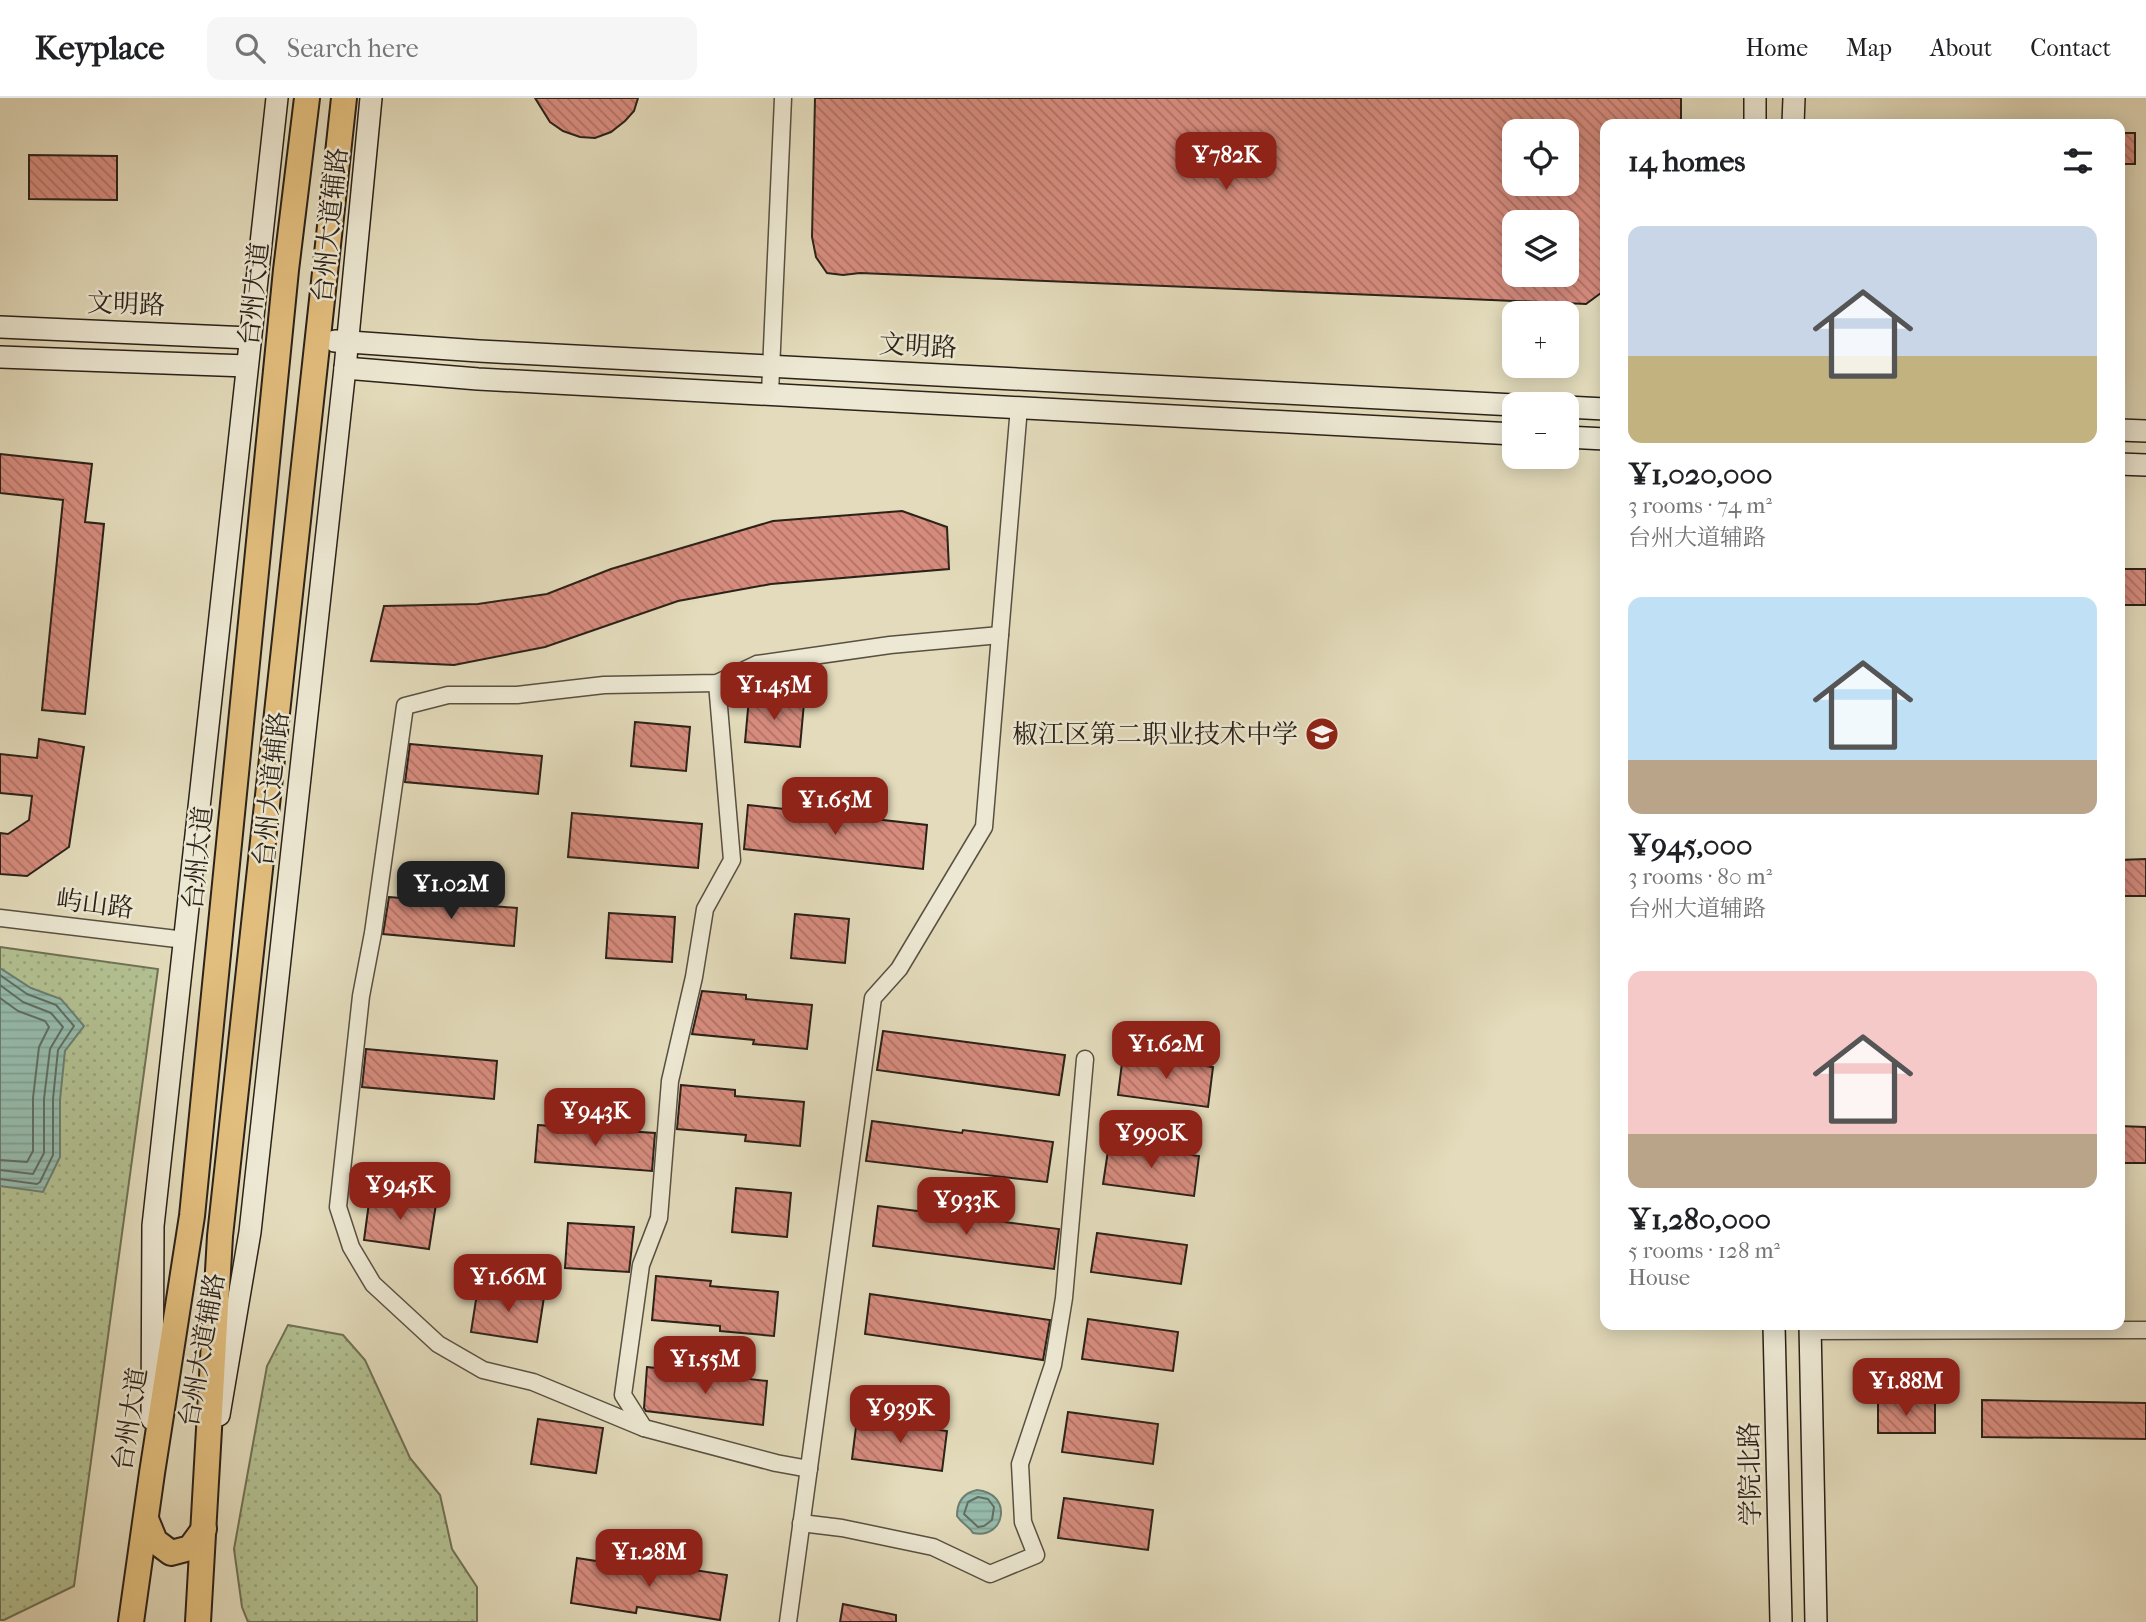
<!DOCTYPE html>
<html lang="en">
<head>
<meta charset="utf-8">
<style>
  body { margin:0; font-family:"IM FELL French Canon","Noto Serif SC",serif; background:#f6f6f6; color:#202124; height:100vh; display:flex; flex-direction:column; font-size:26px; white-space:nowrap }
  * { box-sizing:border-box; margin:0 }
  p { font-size:23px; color:#757577 }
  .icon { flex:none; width:38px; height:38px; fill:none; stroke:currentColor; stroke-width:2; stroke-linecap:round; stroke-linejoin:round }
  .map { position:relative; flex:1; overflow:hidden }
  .details { position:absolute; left:1600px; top:21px; width:525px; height:1211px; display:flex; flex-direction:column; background:#fff; border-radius:14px; box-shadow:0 4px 18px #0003 }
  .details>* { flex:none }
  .controls { position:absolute; left:1502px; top:21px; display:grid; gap:14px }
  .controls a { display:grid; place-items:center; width:77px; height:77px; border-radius:14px; background:#fff; box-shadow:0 4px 18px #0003; font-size:35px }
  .price { position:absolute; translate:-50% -60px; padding:0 16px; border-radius:14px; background:#8f2418; color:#fff; font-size:23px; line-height:46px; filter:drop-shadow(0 2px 4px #0008) }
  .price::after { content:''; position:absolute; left:50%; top:42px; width:21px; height:16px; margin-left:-10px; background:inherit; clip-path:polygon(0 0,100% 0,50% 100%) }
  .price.current { background:#222; color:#fff }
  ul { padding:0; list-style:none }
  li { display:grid; align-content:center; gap:14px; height:371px; padding:0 28px }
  li span { display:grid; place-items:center; height:217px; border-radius:14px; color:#555 }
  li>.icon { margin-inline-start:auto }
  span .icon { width:126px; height:126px; fill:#fffc; stroke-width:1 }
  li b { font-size:30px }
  h2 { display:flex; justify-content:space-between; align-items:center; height:84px; padding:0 28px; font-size:30px }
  header { display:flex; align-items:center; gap:42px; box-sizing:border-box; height:98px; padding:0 35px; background:#fff; border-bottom:2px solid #e0e0e0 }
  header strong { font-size:33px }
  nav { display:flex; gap:38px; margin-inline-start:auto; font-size:24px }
  .search { width:490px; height:63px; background:#f6f6f6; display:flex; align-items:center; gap:18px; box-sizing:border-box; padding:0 24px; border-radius:14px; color:#757577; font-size:26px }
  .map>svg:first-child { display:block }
</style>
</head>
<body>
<header>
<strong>Keyplace</strong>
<div class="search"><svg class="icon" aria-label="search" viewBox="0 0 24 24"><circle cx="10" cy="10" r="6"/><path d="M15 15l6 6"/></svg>Search here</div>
<nav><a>Home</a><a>Map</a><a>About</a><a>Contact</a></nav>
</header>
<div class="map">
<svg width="2146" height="1524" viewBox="0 0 2146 1524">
  <defs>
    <pattern id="grass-dots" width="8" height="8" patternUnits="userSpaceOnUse" patternTransform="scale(1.75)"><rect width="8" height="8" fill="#b3c091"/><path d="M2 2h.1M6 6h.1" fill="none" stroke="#9aa57c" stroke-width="1.8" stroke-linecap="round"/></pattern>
    <pattern id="water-rules" width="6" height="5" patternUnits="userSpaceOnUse" patternTransform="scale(1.75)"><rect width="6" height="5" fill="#96bbac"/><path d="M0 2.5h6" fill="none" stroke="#81a093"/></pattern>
    <pattern id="building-back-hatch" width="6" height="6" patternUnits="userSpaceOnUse" patternTransform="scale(1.75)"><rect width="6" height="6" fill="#d78c7e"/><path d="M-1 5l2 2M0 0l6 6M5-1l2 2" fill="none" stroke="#af7266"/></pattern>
  </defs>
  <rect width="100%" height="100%" fill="#e3dbbb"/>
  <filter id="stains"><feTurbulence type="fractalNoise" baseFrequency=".00286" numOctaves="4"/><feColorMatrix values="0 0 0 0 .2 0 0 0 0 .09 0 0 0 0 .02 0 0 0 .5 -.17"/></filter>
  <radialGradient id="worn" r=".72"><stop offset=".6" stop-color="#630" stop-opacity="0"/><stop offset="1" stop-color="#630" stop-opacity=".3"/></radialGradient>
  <g fill="url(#grass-dots)" stroke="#6f7155" stroke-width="2">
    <polygon points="0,849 158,871 74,1488 4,1522 0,1522"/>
    <polygon points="288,1227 343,1237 365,1262 410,1360 440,1397 452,1451 477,1489 477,1524 248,1524 242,1509 234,1451 267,1268"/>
  </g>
  <g fill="url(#water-rules)" stroke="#6b7e71" stroke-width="2">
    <polygon points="0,870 31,890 61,901 84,928 65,953 60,1002 60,1059 43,1094 0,1088"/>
    <path d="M 977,1392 C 1013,1395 1006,1442 973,1435 C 968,1427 962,1426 957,1418 C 957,1404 963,1395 977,1392 Z"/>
  </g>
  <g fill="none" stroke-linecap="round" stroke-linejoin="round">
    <g stroke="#606e62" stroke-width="2">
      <polyline points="0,877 27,896 56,907 74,928 58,952 53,1001 53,1057 40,1084 37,1086 0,1081"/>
      <polyline points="0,887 23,904 51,915 63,929 50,951 44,1001 44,1055 33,1076 0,1072"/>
      <polyline points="0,900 18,913 45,923 49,929 39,949 33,1000 33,1053 27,1064 0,1062"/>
      <polygon points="978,1399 988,1401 994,1409 992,1422 984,1428 978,1429 964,1416 968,1404"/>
    </g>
  </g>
  <g fill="url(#building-back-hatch)" stroke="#2b2219" stroke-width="2" fill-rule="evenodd">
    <polygon points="535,0 638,0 634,13 625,23 611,34 595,40 580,39 563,33 550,24"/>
    <path d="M 815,0 L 1681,0 L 1681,26 L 1605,26 L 1605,192 L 1586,206 L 860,175 L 843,177 L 827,175 L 816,159 L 812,139 ZM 1514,33 L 1566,33 L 1566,86 L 1514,86 ZM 1514,124 L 1566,124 L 1566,177 L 1514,177 Z"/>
    <rect x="2119" y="35" width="16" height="31"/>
    <polygon points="29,57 117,58 117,102 29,101"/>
    <polygon points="0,356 92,366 85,424 104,426 85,616 42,612 63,402 0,395"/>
    <polygon points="902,413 947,429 949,471 771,486 678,503 545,549 454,567 371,563 384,508 478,506 547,496 611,471 773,423"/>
    <rect x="2119" y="471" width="27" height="36"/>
    <polygon points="749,600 804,605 800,649 745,644"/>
    <polygon points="635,624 690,629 686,673 631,668"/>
    <polygon points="39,641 84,649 69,749 27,778 0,776 0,735 8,736 29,722 32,698 0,695 0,656 37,660"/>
    <polygon points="410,646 542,658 538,696 405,684"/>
    <polygon points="748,707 927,727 923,771 744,751"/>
    <polygon points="572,715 702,726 698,770 568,759"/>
    <polygon points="2146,761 2146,798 2119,798 2119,762"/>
    <polygon points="389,799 517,810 514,848 383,836"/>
    <polygon points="609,815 675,819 672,864 606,860"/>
    <polygon points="795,816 849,821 845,865 791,860"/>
    <polygon points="702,893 746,897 746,901 812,907 807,951 753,946 754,942 692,936"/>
    <polygon points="883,933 1065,957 1059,997 877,972"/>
    <polygon points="366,951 497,963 494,1001 362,989"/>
    <polygon points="1123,957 1213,969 1208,1009 1118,997"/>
    <polygon points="681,987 735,992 735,998 804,1004 800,1048 745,1043 746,1037 677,1031"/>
    <polygon points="872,1023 962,1035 963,1032 1053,1044 1047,1084 866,1063"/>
    <polygon points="538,1027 655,1035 652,1073 535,1064"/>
    <polygon points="2119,1028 2146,1029 2146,1065 2119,1065"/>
    <polygon points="1109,1046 1199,1058 1194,1098 1103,1086"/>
    <polygon points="736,1090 791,1095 787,1139 732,1134"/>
    <polygon points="370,1097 436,1106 429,1151 364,1142"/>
    <polygon points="878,1108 1059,1131 1054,1171 873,1148"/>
    <polygon points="568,1125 634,1129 629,1174 565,1170"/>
    <polygon points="1097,1135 1187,1147 1181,1186 1091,1174"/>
    <polygon points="656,1178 711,1183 710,1188 778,1194 774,1238 720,1233 720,1228 652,1222"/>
    <polygon points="478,1189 544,1199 537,1244 471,1234"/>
    <polygon points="870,1196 1050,1222 1043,1262 865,1236"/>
    <polygon points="1088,1221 1178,1234 1173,1273 1082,1261"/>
    <polygon points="647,1269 767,1283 763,1327 646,1313 644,1310"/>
    <polygon points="1982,1302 2146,1305 2146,1341 1982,1339"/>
    <polygon points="1878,1304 1935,1305 1935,1335 1878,1335"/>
    <polygon points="1068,1314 1158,1326 1153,1366 1062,1354"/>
    <polygon points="538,1321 603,1330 596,1375 531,1366"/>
    <polygon points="857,1321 947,1333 942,1373 852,1361"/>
    <polygon points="1064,1400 1153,1412 1148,1452 1058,1440"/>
    <polygon points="577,1460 660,1473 661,1467 727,1477 720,1522 637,1509 636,1515 571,1505"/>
    <polygon points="843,1506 896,1517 896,1524 840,1524"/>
  </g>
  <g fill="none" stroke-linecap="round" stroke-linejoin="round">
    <defs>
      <g id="minor">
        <polyline points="770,295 783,0"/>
        <polyline points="717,585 732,762 705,811 694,879 670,983 659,1120 641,1167 623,1297 644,1330 776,1365 809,1371"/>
        <polyline points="0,820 185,842"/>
        <polyline points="1810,1233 2146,1232"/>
        <polyline points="644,1330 533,1284 483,1272 438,1246 373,1186 351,1149 338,1109 361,898 373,835 405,608 448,597 517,597 604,587 717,585 757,566 890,547 1000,537"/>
        <polyline points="801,1425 842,1430 933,1449 990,1476 1036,1457 1023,1424 1020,1366 1053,1267 1064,1200 1085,961"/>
        <polyline points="788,1524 873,900 899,871 984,729 1019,309"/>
      </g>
      <g id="secondary">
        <polyline points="1755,26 1755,0"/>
        <polyline points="1793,26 1794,0"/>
        <polyline points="0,229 250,240"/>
        <polyline points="335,243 479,253 1514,307"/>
        <polyline points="0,259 247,268"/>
        <polyline points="345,270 478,281 1514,336"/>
        <polyline points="1566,309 1605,311"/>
        <polyline points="2119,332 2146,333"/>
        <polyline points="1566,339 1605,341"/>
        <polyline points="2119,366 2146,367"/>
        <polyline points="1774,1227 1781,1524"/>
        <polyline points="1810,1227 1816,1524"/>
        <polyline points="219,1317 250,1134 345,270 371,0"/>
        <polyline points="152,1321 153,1128 277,0"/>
      </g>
      <g id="primary">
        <polyline points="146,1421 155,1443 171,1455 190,1450 204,1431"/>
        <polyline points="131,1524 152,1375 192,1118 286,172 307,0"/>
        <polyline points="198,1524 220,1138 344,0"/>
      </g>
    </defs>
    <use href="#minor" stroke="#595042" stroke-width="19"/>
    <use href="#secondary" stroke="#2b2219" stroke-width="24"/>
    <use href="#primary" stroke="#2b2219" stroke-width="28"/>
    <use href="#minor" stroke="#ede8d3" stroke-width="16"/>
    <use href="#secondary" stroke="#ede8d3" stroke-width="21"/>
    <use href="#primary" stroke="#e2be7e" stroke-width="24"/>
  </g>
  <defs>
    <symbol id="school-disc" viewBox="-11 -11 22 22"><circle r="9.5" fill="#8f2418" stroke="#ede8d3"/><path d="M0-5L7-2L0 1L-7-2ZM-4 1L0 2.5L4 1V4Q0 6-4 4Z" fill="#fff"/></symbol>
  </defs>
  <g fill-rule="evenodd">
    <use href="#school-disc" x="1303" y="617" width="38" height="38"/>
  </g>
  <g text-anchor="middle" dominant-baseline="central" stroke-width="5" stroke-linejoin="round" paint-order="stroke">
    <g font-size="26" fill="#2b2219" stroke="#ede8d3">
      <text transform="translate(330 127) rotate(-84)">台州大道辅路</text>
      <text transform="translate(254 196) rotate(-84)">台州大道</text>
      <text transform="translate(126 206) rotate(2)">文明路</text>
      <text transform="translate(918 248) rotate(3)">文明路</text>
      <text transform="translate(271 691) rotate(-84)">台州大道辅路</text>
      <text transform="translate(198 760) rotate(-84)">台州大道</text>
      <text transform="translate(95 806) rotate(7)">屿山路</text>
      <text transform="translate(202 1252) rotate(-80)">台州大道辅路</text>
      <text transform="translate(130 1321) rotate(-81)">台州大道</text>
      <text transform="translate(1750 1376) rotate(-91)">学院北路</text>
    </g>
    <g font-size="26" fill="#2b2219" stroke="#ede8d3" text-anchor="end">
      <text x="1298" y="636">椒江区第二职业技术中学</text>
    </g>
  </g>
  <rect width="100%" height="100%" filter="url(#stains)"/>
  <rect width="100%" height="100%" fill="url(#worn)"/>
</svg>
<div class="controls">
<a><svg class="icon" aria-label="locate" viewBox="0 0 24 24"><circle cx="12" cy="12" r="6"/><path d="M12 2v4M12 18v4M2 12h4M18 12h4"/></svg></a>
<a><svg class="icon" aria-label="layers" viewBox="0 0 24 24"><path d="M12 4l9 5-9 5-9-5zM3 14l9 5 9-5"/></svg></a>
<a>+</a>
<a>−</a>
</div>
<b class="price" style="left:1226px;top:94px">¥782K</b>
<b class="price" style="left:774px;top:624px">¥1.45M</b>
<b class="price" style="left:835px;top:739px">¥1.65M</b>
<b class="price current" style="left:451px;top:823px">¥1.02M</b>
<b class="price" style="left:1166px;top:983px">¥1.62M</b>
<b class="price" style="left:595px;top:1050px">¥943K</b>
<b class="price" style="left:1151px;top:1072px">¥990K</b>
<b class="price" style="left:400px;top:1124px">¥945K</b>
<b class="price" style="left:966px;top:1139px">¥933K</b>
<b class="price" style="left:508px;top:1216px">¥1.66M</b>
<b class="price" style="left:705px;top:1298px">¥1.55M</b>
<b class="price" style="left:1906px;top:1320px">¥1.88M</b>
<b class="price" style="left:900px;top:1347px">¥939K</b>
<b class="price" style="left:649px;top:1491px">¥1.28M</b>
<section class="details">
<h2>14 homes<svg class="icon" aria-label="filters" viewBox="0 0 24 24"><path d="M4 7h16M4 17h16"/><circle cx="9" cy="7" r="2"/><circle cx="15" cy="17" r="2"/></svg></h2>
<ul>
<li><span style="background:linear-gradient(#c9d6e8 60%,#c2b280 0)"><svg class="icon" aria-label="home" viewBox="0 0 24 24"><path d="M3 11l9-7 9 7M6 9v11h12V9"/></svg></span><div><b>¥1,020,000</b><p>3 rooms · 74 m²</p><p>台州大道辅路</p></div></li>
<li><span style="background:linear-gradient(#bfe0f5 75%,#b9a48a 0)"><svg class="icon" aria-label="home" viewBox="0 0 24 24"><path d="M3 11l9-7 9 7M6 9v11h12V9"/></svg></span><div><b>¥945,000</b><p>3 rooms · 80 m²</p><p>台州大道辅路</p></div></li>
<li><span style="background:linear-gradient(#f6c9c9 75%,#b9a48a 0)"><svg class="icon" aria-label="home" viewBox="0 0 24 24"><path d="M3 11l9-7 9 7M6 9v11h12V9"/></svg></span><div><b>¥1,280,000</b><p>5 rooms · 128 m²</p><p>House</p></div></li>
</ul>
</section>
</div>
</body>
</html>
